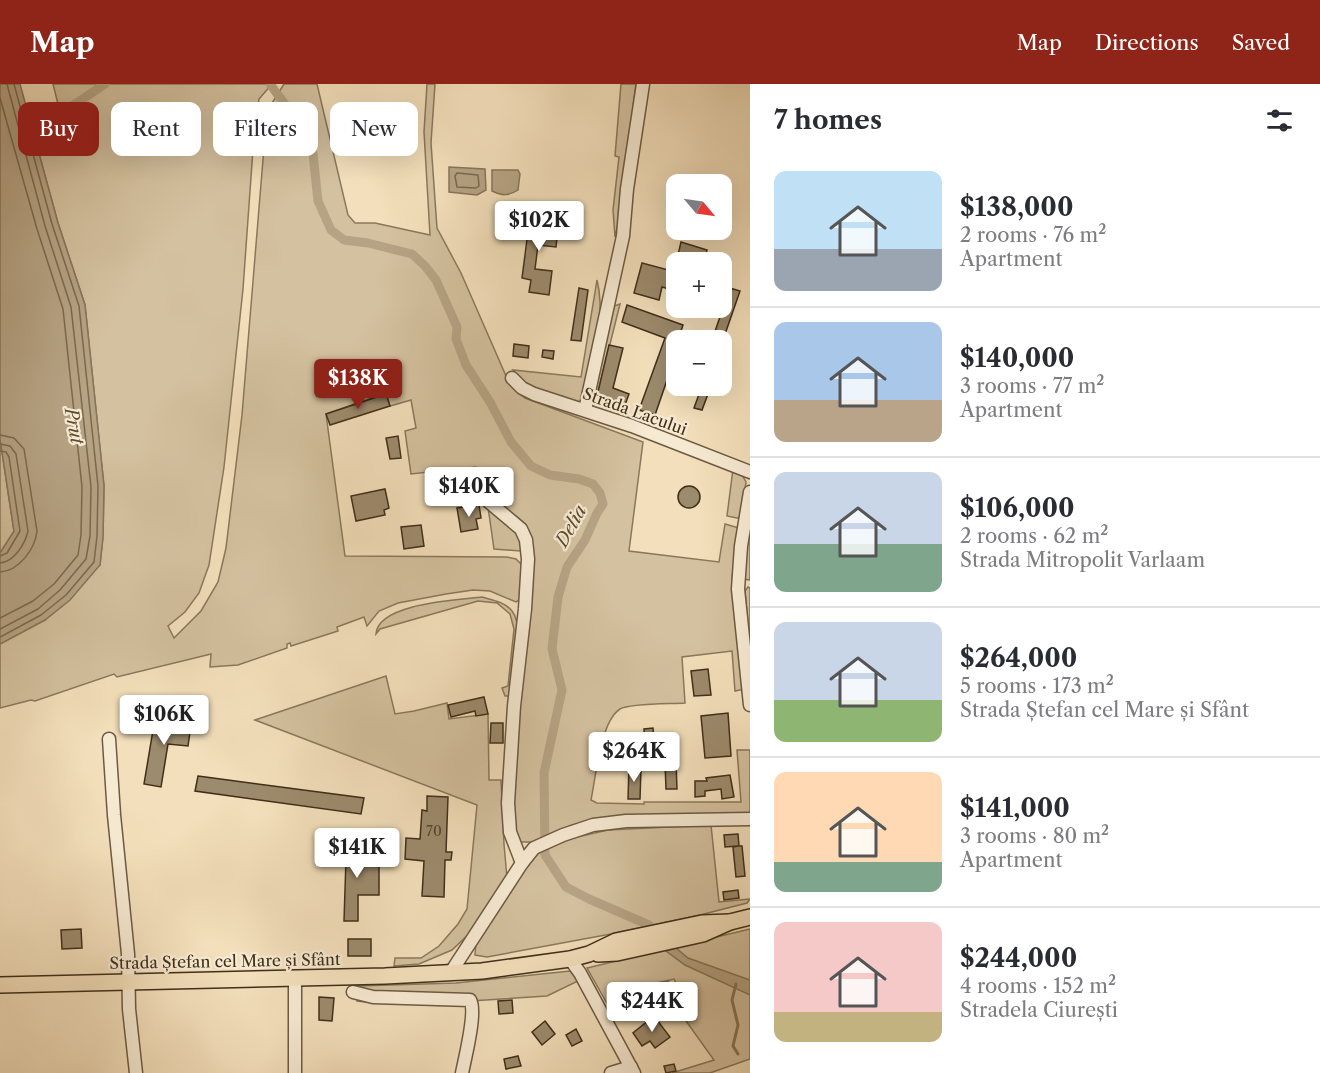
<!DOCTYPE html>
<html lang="en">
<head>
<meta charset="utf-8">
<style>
  body { margin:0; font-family:"Libre Caslon Text",serif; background:#f7f7f7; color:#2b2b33; height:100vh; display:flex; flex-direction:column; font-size:22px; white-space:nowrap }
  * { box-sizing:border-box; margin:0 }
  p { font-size:20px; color:#7c7c81 }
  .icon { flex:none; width:33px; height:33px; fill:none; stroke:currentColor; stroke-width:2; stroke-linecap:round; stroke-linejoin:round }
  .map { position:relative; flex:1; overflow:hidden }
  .drawer { display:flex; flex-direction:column; background:#fff; width:570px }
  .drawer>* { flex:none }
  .top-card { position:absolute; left:18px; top:18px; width:570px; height:54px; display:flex; gap:12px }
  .needle { width:39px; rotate:119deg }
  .buttons { position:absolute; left:666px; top:90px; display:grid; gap:12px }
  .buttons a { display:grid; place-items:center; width:66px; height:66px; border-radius:12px; background:#fff; box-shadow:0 6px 24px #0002; font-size:30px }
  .price { position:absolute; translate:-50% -51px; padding:0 14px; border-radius:6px; background:#fff; color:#222; font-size:20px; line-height:39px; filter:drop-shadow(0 2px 3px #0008) }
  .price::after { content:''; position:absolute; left:50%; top:36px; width:18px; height:14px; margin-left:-9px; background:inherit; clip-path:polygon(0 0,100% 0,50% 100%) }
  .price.selected { background:#8f2418; color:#fff }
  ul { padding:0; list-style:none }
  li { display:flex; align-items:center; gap:18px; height:150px; padding:0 24px }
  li+li { border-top:2px solid #e1e1e2 }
  li span { display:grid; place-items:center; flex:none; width:168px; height:120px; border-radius:12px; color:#555 }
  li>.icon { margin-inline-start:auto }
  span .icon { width:72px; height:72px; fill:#fffc; stroke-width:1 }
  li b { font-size:26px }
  h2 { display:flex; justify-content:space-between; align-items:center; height:72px; padding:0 24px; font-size:26px }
  .chip { padding:0 21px; border-radius:12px; background:#fff; box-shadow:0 6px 24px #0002; font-size:21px; line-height:54px }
  .chip.selected { background:#8f2418; color:#fff }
  header { display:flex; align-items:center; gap:36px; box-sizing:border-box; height:84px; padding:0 30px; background:#8f2418; color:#fff }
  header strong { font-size:28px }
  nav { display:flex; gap:33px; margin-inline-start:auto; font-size:21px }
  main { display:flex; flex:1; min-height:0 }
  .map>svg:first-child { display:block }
</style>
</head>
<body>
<header>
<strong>Map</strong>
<nav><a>Map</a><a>Directions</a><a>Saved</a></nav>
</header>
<main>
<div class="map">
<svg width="750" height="989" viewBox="0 0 750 989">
  <rect width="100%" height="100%" fill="#f3dfbb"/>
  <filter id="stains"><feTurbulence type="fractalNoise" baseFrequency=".00333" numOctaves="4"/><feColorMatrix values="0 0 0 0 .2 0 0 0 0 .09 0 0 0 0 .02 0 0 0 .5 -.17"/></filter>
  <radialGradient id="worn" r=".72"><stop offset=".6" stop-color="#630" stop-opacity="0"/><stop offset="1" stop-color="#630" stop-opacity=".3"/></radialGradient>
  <g fill="#d4c19f" stroke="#8a785c" stroke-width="1.5">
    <path d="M 53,0 L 272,0 L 259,15 L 254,51 L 243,205 L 224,383 L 209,481 L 199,509 L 185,528 L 168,542 L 174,554 L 201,527 L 218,498 L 226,464 L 242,331 L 267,27 L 284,0 L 317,0 L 348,131 L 355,139 L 375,139 L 430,151 L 424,48 L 427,0 L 435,0 L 431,59 L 437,144 L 461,189 L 510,301 L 525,314 L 643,358 L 629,467 L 719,478 L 725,440 L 739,444 L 732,494 L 745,605 L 735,607 L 732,567 L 682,573 L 685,619 C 671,620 630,619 620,625 C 600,638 596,693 591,716 L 597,719 L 644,720 L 644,718 L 741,718 L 737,666 L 750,666 L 750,729 L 605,735 L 572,741 L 534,758 L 520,758 L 514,751 L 511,721 L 533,475 L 531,453 L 522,437 L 489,415 L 483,408 L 476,383 L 411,390 L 405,347 L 416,344 L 411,316 L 390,322 L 386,309 L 326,330 L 345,472 L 507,473 L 516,475 L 523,482 L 521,515 L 516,518 L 490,507 L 473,506 L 446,510 L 398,519 L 379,527 L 367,542 L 364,533 L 337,543 L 338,547 L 291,562 L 290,559 L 287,560 L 287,564 L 238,581 L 210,583 L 211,570 L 117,593 L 114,590 L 35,617 L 31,616 L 0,624 L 0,560 L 45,536 L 100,481 L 103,453 L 104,402 L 85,221 L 58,139 L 30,37 L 58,20 Z"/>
    <polygon points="621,0 636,0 619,135 615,153 613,126 619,73 615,72"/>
    <path d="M 597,196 C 607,235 591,280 582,319 L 524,300 L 513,286 L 581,293 Z"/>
    <polygon points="620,220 597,312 596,300 614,222"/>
    <polygon points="0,355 14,448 0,469"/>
    <polygon points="733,385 742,391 746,398 741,433 737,434 727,432"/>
    <polygon points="488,423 518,447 524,464 521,467 494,465"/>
    <polygon points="750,436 750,496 743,495"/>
    <polygon points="748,503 750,504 750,564 745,507"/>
    <path d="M 482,513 C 493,516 505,518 512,527 C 525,543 513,592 511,612 L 505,612 L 502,604 L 508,602 L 514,545 L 510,530 L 497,519 L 478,517 L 380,545 L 376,550 C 378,519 458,516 482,513 Z"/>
    <polygon points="386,592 395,630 414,627 447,619 449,635 488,630 489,696 501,696 504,760 507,794 474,845 452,866 419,880 394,882 395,874 421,874 439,862 458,840 467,825 477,721 255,636"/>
    <polygon points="711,741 719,818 750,815 747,819 700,831 611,850 487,873 475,871 476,859 533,772 564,756 608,746"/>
    <polygon points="750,845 750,975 710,989 672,989 714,976 676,923 685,917 674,895 652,900 624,924 613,930 587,884"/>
    <polygon points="570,887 578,897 547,912 470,917 376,919 357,917 357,902 456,899"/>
  </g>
  <g fill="#b6a384" stroke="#867559" stroke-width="1.5">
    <polygon points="0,0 20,0 58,139 85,221 104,402 103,453 100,481 70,516 45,536 0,560 0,469 14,447 0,355"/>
    <polygon points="449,83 485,85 486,106 477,111 449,108"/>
    <path d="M 492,86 L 518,86 L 520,90 L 518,106 C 509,112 502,112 492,107 Z"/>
    <polygon points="676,864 688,874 750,896 750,911 685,881 666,867"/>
    <polygon points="667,897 674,901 682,912 668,926 663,929 647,908 648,905"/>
  </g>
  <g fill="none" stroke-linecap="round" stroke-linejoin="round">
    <g stroke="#7a694e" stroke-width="1.5">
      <polyline points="0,14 37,145 63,225 82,403 81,451 78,471 54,500 33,517 0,534"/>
      <polygon points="457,89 478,91 479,102 476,104 457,103 455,92"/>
      <path d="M 0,351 L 14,354 L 24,365 L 37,447 C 35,465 19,487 0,488"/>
      <path d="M 0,360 L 10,362 L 16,370 L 28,447 C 25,460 14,478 0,479"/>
      <polyline points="0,367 6,368 9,373 20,447 7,469 0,472"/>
      <polyline points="0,545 38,525 60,506 86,475 90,452 91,403 71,223 45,142 7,0"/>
      <polyline points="0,553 41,531 66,511 94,478 97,452 98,402 79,222 52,140 14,0"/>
    </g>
    <polyline stroke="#867559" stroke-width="3" points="736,900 732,916 738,941 733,962 738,970"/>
    <g stroke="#b6a384" stroke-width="9">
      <polyline points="270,0 303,45 313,70 318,117 331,146 344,156 368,159 412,170 425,182 436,196 457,243 456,255 466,281 490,318 511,358 531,382 550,391 579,395 593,400 600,409 603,420 597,429 585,456 567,483 558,513 552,565 562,606 544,689 545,771 566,803 589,815 649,841 657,849"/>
      <polyline points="23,55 105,0"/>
    </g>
  </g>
  <g fill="#9d8b6d" stroke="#3f2f19" stroke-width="1.5">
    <polygon points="530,132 559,135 556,163 538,161 535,185 552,187 549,211 529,208 531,196 522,194"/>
    <polygon points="681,158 707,166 704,178 678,171"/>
    <polygon points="642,179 676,188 676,207 662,203 659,216 634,209"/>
    <polygon points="579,204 588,206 581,257 571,256"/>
    <polygon points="730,204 740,207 723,256 712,256"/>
    <polygon points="627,221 683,241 680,250 677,249 671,266 676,268 676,270 655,331 639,326 665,254 622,238"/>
    <polygon points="514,260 529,262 528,274 513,272"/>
    <polygon points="609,261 623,264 613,304 629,310 625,321 597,312"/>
    <polygon points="543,266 554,267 553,275 542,273"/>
    <polygon points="702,302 711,302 702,326 694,324"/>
    <polygon points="386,310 390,322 330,341 326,330"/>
    <polygon points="398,352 401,374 390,375 386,354"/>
    <circle cx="689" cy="413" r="11"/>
    <polygon points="385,405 389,424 384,426 385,431 356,437 351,412"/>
    <polygon points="479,421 481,434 476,435 478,445 461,448 457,424"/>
    <polygon points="421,441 424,462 404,465 401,443"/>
    <polygon points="708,585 711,611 694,612 691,587"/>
    <polygon points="484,613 488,630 476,632 475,627 451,633 448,621"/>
    <polygon points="156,628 173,631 172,639 191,641 188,662 168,660 161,703 144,700"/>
    <polygon points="728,629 731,672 705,674 701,632"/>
    <polygon points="491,639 503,639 503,659 490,659"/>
    <polygon points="653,644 655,673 646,674 644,645"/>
    <polygon points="665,679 676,679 677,705 666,705"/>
    <polygon points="629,683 641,683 640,715 628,715"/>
    <polygon points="730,691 734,713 722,715 721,705 705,707 705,712 695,713 695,697 707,697 706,694"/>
    <polygon points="198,692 364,714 361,730 195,707"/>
    <polygon points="427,712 448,713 446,768 452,768 451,776 445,776 444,813 422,812 424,777 405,775 406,754 420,755 422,726 427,727"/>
    <polygon points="738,750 739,762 742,762 745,792 736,793 733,763 738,762 725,763 724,751"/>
    <polygon points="340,757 360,757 359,782 379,782 379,811 358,811 358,837 344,837 346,775 340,775"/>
    <polygon points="738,806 739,814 724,816 723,808"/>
    <polygon points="81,845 82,864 62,865 61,846"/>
    <rect x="348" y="855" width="23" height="17"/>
    <polygon points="319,913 334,914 332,937 319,936"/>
    <polygon points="512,916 513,929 499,930 498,917"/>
    <polygon points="624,924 628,930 616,936 613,930"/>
    <polygon points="654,932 670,953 655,964 650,957 642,962 633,949"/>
    <polygon points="545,937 555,950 542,961 532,948"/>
    <polygon points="576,945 582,957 572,962 566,951"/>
    <polygon points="518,972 521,982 506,985 504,975"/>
    <polygon points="674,980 676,987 666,989 664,982"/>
  </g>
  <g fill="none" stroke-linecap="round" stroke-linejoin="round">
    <defs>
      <g id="minor">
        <polyline points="512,294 522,304 534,310 632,342 750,388"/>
        <polyline points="585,326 623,152 627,105 643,0"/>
        <polyline points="750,408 741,462 738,505 750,621"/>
        <polyline points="489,418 521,445 526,456 528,475 525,525 514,622 508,719 510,748 522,779"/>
        <polyline points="109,655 114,731 128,870 129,925 136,989"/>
        <polyline points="570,875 580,889 634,989"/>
        <polyline points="451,888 522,779 534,764 563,751 593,741 626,737 750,735"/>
        <polyline points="295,895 295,989"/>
        <path d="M 353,908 L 373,913 L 470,916 C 477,927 465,974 462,989"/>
        <polyline points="611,989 631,983"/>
      </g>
      <g id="major">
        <polyline points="598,870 617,869 703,850 730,838 750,833"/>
        <polyline points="0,901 385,892 482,887 570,875 589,870 616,857 702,839 730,838"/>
      </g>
    </defs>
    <use href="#minor" stroke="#6c5b42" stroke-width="15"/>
    <use href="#major" stroke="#3f2f19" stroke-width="18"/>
    <use href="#minor" stroke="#f7ead3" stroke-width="12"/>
    <use href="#major" stroke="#f3dfbb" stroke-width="15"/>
  </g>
  <g text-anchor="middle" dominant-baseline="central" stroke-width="4.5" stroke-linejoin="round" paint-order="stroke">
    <g font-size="14" fill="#56462e">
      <text x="434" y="747">70</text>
    </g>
    <g font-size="16" fill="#3f2f19" stroke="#f7ead3">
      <text transform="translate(635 327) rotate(20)">Strada Lacului</text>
      <text transform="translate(225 877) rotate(-1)">Strada Ștefan cel Mare și Sfânt</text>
    </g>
    <g font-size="18" font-style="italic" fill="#5d4c34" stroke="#f7ead3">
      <text transform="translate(74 342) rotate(79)">Prut</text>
      <text transform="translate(571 442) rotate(-61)">Delia</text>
    </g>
  </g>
  <rect width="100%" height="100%" filter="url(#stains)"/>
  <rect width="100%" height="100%" fill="url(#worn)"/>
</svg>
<div class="buttons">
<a><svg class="needle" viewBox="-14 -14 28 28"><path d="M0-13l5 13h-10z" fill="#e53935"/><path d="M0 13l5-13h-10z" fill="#7c7c81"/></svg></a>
<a>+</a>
<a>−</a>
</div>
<b class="price" style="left:539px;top:168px">$102K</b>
<b class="price selected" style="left:358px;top:326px">$138K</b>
<b class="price" style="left:469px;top:434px">$140K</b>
<b class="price" style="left:164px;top:662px">$106K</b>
<b class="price" style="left:634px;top:699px">$264K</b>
<b class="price" style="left:357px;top:795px">$141K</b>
<b class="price" style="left:652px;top:949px">$244K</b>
<div class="top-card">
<a class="chip selected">Buy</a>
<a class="chip">Rent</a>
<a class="chip">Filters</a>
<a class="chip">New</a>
</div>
</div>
<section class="drawer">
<h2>7 homes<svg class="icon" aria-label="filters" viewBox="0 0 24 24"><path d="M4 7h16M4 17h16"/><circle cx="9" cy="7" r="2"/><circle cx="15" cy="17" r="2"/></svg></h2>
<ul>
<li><span style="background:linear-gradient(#bfe0f5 65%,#9aa5b1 0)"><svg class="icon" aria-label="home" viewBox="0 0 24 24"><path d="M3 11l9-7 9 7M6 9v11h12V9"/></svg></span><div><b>$138,000</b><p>2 rooms · 76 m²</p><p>Apartment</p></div></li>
<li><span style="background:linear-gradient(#a9c7e8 65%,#b9a48a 0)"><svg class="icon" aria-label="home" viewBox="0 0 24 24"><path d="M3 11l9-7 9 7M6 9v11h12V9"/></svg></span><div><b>$140,000</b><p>3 rooms · 77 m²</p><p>Apartment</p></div></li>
<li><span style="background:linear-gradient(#c9d6e8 60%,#7fa58c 0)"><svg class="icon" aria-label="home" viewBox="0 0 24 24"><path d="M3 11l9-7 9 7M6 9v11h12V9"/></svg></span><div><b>$106,000</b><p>2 rooms · 62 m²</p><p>Strada Mitropolit Varlaam</p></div></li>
<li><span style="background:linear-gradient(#c9d6e8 65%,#8fb573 0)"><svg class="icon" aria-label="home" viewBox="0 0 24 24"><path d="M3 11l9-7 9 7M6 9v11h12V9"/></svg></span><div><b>$264,000</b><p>5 rooms · 173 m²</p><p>Strada Ștefan cel Mare și Sfânt</p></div></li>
<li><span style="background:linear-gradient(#ffd9b3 75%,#7fa58c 0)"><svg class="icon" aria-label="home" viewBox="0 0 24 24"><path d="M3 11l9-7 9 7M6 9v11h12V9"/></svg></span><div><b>$141,000</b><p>3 rooms · 80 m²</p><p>Apartment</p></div></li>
<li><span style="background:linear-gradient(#f6c9c9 75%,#c2b280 0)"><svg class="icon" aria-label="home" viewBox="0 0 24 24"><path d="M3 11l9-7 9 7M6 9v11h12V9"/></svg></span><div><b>$244,000</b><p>4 rooms · 152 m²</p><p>Stradela Ciurești</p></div></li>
</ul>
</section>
</main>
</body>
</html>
